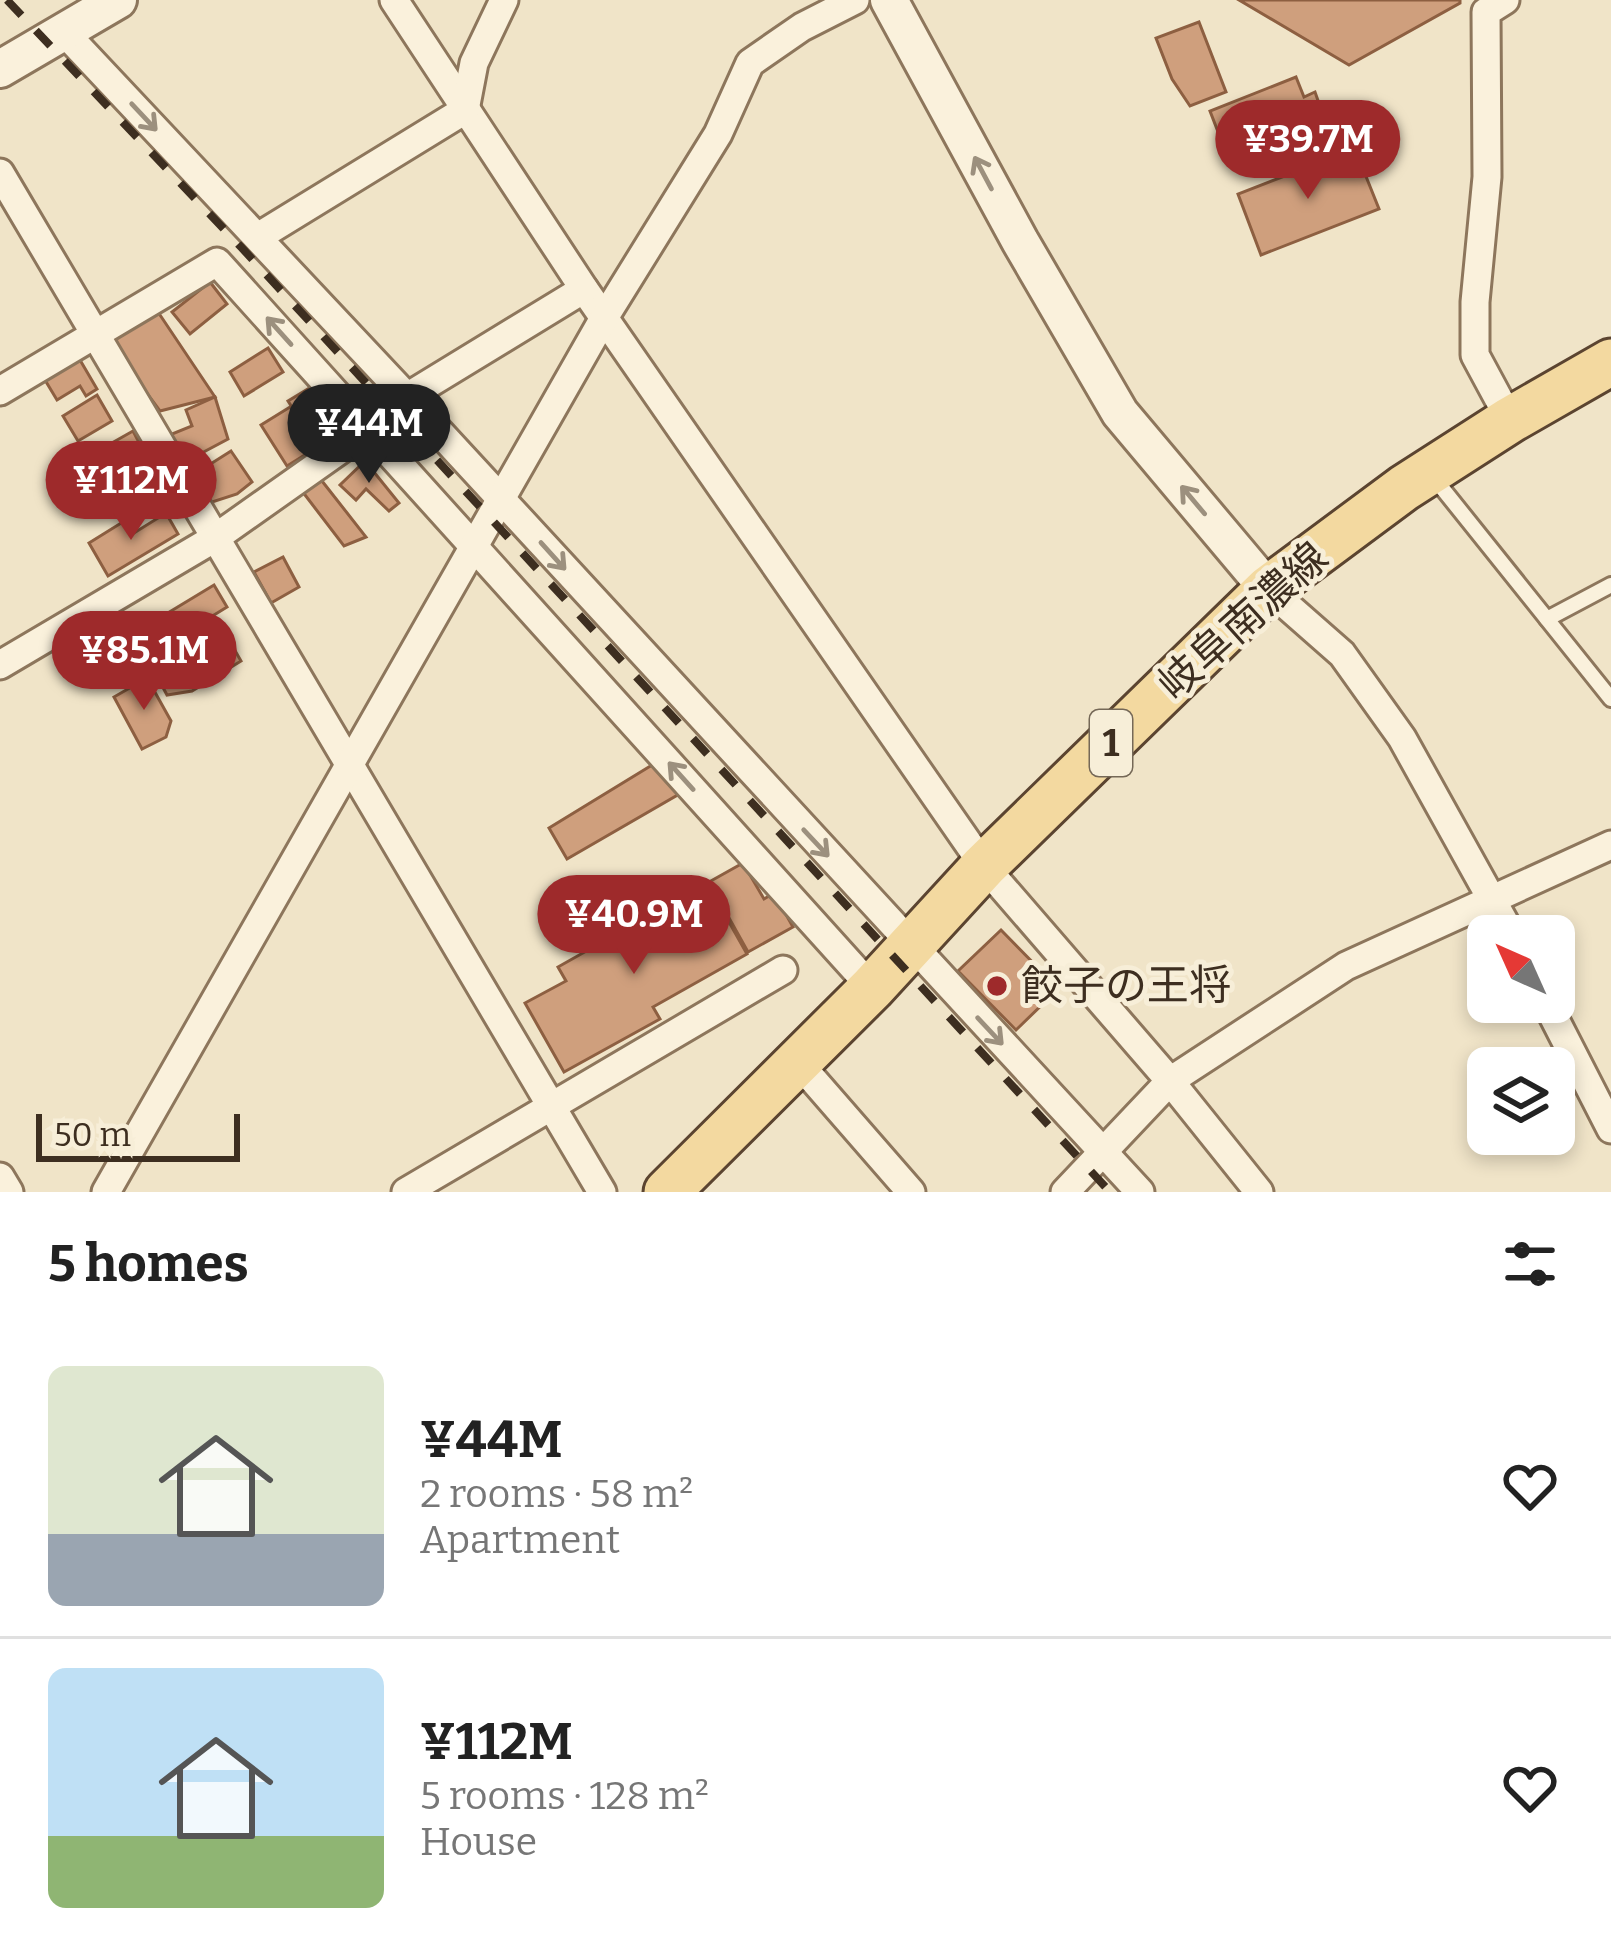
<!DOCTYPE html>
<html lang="en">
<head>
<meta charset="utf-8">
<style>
  body { margin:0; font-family:Bitter,"Noto Sans JP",serif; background:#f6f6f6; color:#222; height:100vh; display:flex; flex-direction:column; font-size:45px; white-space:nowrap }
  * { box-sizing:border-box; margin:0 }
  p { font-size:39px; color:#767676 }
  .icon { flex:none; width:66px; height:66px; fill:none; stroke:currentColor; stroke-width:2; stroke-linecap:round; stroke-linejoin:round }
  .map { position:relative; height:1192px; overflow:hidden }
  .sheet { display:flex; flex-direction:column; background:#fff; flex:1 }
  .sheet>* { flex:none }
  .needle { width:78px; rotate:315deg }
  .fabs { position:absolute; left:1467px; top:915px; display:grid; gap:24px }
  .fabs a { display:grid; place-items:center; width:108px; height:108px; border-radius:18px; background:#fff; box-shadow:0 6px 18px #0003; font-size:60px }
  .scale { position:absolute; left:36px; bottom:30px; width:204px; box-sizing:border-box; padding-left:12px; border:6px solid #3d2e20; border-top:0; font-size:33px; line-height:42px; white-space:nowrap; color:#3d2e20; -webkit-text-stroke:9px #f7eed8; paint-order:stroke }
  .price { position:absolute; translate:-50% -102px; padding:0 27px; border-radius:42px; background:#9e2a2b; color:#fff; font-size:39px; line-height:78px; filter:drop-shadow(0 3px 6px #0008) }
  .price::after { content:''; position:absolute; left:50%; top:72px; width:36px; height:27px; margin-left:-18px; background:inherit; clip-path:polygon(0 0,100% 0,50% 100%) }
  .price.selected { background:#222; color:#fff }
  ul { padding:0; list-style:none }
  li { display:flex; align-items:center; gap:36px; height:300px; padding:0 48px }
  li+li { border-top:3px solid #e0e0e0 }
  li span { display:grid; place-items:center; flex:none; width:336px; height:240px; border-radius:18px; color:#555 }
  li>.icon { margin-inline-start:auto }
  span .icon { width:144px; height:144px; fill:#fffc; stroke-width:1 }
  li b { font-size:51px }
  h2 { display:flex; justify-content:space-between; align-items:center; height:144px; padding:0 48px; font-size:51px }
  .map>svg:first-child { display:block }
</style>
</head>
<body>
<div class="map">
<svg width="1611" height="1192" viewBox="0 0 1611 1192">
  <rect width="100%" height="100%" fill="#f0e4c8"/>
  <g fill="#cf9f7d" stroke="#8d5f41" stroke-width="3">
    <polygon points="1239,0 1460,0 1460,3 1349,65"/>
    <polygon points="1199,22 1226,92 1190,106 1172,79 1156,38"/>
    <polygon points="1296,77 1304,97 1315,92 1322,112 1312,116 1319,134 1232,168 1210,111"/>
    <polygon points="1355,149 1379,209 1261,255 1238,194"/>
    <polygon points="210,282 227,304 190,334 172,312"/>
    <polygon points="158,312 215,397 160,411 108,341"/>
    <polygon points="268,348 283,372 244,396 230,372"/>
    <polygon points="80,360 97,389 86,396 80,386 57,400 45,380"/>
    <polygon points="308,389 345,426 318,447 288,401"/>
    <polygon points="97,395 112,421 78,441 63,416"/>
    <polygon points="215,397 228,439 181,464 167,436 192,426 186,410"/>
    <polygon points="290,407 316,448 287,466 261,425"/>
    <polygon points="133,431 143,450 121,463 126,472 102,485 87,457"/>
    <polygon points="231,451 252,482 237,494 206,504 190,477"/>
    <polygon points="365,461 399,503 389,511 366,489 356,500 340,485"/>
    <polygon points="322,481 366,537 344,546 302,491"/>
    <polygon points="166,513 178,534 108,576 89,543 126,520 134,533"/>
    <polygon points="283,557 299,587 271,603 254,572"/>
    <polygon points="214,585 227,607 157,650 143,628"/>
    <polygon points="218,621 241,661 192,691 167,695 152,667"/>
    <polygon points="147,678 171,721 166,737 142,749 114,697"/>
    <polygon points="657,762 681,793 567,859 549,828"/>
    <polygon points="743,863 764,899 774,893 793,927 748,952 709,882"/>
    <polygon points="707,883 747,954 653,1007 660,1019 564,1072 525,1003 566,981 558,967"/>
    <polygon points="1001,930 1051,981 1044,988 1052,995 1016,1030 958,971"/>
  </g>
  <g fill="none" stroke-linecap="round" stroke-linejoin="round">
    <defs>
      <g id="service">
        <polyline points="1434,478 1611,699"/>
        <polyline points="1547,619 1611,585"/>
      </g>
      <g id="minor">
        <polyline points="394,0 584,289 984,866 1170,1081 1346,966 1611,845"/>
        <polyline points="1505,0 1486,12 1487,177 1475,302 1475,355 1510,420"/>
        <polyline points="64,32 407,397 1140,1192"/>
        <polyline points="0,173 602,1192"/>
        <polyline points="258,237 465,110 474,63 504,0"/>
        <polyline points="0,391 217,262 872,988"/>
        <polyline points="407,397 584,289"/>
        <polyline points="1268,589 1342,654 1402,738 1512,936"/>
        <polyline points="0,665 215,538 368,430"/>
        <polyline points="1546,1002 1611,1129"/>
        <polyline points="796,1060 911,1192"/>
        <polyline points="0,1177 9,1192"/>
        <polyline points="106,1192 604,318 718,134 750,63 802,27 855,0"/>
        <polyline points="406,1192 783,970"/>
        <polyline points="1065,1192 1170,1081 1259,1192"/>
      </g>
      <g id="tertiary">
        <polyline points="889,0 1020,241 1120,413 1268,589"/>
        <polyline points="0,69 118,0"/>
      </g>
      <polyline id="primary" points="667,1192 872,988 984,866 1268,589 1404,488 1510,420 1611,362"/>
    </defs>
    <use href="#service" stroke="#8d765c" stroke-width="20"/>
    <use href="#minor" stroke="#8d765c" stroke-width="33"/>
    <use href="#tertiary" stroke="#8d765c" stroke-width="42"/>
    <use href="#primary" stroke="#5b4430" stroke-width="51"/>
    <use href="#service" stroke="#faf1dc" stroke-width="14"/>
    <use href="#minor" stroke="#faf1dc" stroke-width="27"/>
    <use href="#tertiary" stroke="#faf1dc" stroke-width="36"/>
    <use href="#primary" stroke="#f3d9a0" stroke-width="45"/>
    <polyline stroke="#3d2e20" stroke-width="8" stroke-dasharray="21 21" stroke-linecap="butt" points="7,0 241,247 1110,1192"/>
  </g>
  <defs><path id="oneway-shaft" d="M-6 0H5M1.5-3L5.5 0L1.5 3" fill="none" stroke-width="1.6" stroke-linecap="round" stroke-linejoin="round" transform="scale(3)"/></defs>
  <g stroke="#9c907e">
    <use href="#oneway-shaft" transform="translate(144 117) rotate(47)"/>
    <use href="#oneway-shaft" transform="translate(983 173) rotate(-118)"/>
    <use href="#oneway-shaft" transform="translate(279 331) rotate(-132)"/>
    <use href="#oneway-shaft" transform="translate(1193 500) rotate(-130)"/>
    <use href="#oneway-shaft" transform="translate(553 556) rotate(48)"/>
    <use href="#oneway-shaft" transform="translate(681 776) rotate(-132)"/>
    <use href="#oneway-shaft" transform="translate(816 843) rotate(47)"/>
    <use href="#oneway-shaft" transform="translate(990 1031) rotate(47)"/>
  </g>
  <circle fill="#9e2a2b" stroke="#f7eed8" stroke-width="4.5" cx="997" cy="986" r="12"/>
  <g text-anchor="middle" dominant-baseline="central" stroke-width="10" stroke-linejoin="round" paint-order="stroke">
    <rect fill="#f7eed8" stroke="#756857" stroke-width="3" x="1090" y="710" width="42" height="66" rx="9"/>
    <g font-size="39" font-weight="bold" fill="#3d2e20">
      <text x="1111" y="743">1</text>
    </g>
    <g font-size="42" fill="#3d2e20" stroke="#f7eed8">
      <text transform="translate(1243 621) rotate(-42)">岐阜南濃線</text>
    </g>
    <g font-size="42" fill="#3d2e20" stroke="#f7eed8" text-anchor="start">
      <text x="1021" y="986">餃子の王将</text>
    </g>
  </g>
</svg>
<div class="fabs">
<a><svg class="needle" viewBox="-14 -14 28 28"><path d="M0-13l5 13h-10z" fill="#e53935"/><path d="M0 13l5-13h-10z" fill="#767676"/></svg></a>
<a><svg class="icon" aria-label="layers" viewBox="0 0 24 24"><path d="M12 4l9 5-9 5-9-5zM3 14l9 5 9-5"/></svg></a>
</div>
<div class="scale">50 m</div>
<b class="price" style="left:1308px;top:202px">¥39.7M</b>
<b class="price selected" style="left:369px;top:486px">¥44M</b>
<b class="price" style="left:131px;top:543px">¥112M</b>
<b class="price" style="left:144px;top:713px">¥85.1M</b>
<b class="price" style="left:634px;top:977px">¥40.9M</b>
</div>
<section class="sheet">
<h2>5 homes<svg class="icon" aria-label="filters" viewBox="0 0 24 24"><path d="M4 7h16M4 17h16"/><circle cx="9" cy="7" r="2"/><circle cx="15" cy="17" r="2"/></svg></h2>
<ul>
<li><span style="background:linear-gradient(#dfe7d0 70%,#9aa5b1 0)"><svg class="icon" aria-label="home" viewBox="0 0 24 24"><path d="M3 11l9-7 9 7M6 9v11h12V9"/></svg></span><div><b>¥44M</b><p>2 rooms · 58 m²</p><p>Apartment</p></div><svg class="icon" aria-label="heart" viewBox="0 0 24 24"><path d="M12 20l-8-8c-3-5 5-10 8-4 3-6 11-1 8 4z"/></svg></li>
<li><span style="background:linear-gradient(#bfe0f5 70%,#8fb573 0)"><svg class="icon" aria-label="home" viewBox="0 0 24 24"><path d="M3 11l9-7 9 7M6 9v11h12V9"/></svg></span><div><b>¥112M</b><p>5 rooms · 128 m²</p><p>House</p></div><svg class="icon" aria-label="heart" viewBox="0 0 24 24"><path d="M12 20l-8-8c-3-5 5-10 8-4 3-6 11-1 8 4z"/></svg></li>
</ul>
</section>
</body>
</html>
